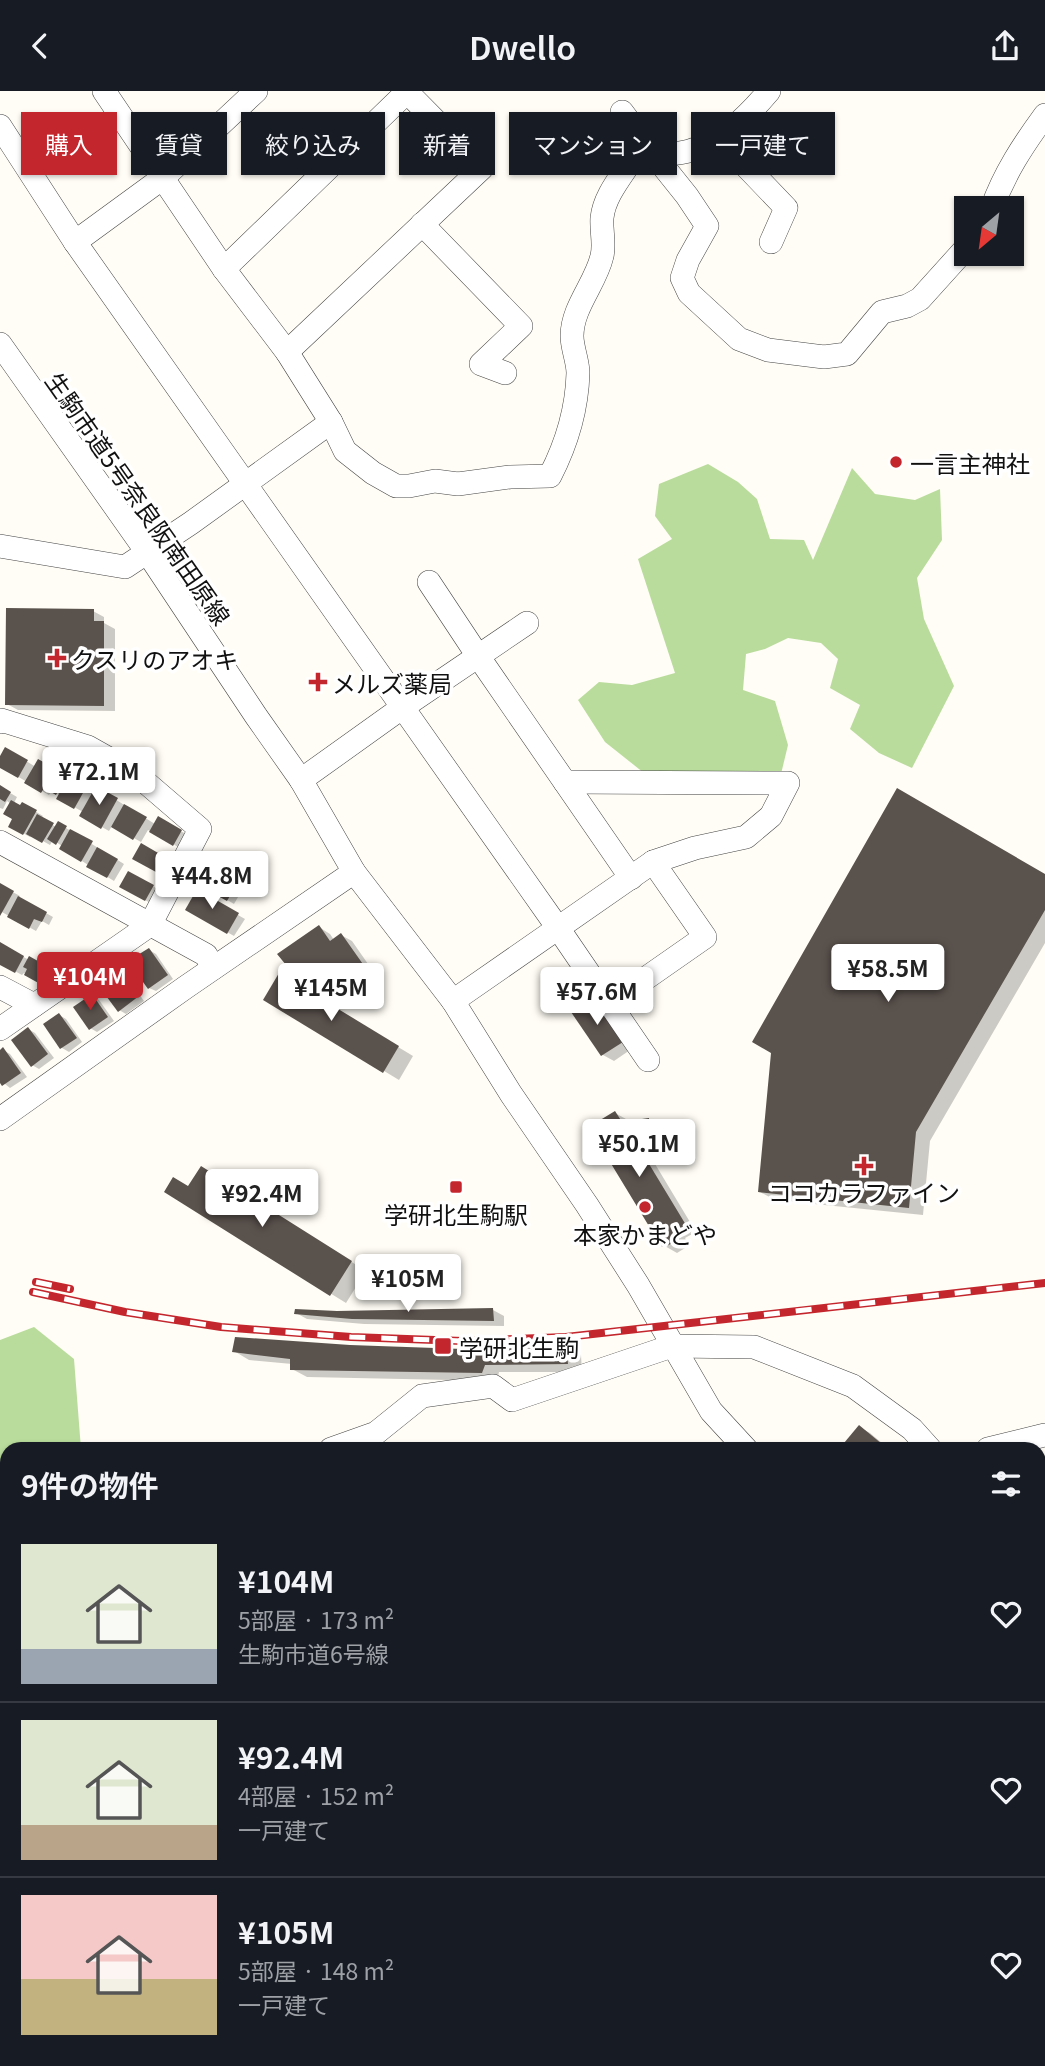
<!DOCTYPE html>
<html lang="ja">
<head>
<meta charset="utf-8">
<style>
  body { margin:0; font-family:Georgia,"Noto Sans JP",serif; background:#20242c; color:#f1f3f6; height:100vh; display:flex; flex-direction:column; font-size:26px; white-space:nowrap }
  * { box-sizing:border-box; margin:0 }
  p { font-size:23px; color:#9ea1a6 }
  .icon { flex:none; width:38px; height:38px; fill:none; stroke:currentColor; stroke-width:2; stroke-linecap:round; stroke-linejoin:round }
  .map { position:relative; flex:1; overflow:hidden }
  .panel { position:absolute; left:0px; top:1351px; width:1046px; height:625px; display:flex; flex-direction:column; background:#171b24; border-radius:21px 21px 0 0; box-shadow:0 2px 5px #0004 }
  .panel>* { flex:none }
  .hud { position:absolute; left:21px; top:21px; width:1004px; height:63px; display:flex; gap:14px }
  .needle { width:46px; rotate:209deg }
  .controls { position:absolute; left:954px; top:105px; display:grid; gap:14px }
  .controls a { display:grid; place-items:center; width:70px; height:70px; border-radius:0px; background:#171b24; box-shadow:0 2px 5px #0004; font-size:35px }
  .price { position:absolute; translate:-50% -60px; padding:0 16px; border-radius:7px; background:#fff; color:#222; font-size:23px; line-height:46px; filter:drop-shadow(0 2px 4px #0008) }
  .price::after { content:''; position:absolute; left:50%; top:42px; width:21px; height:16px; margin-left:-10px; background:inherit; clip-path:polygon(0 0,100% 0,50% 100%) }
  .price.on { background:#c4262e; color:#fff }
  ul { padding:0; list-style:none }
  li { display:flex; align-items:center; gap:21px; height:175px; padding:0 21px }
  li+li { border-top:2px solid #363941 }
  li span { display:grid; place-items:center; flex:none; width:196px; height:140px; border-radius:0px; color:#555 }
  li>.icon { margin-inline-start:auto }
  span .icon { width:84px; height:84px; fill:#fffc; stroke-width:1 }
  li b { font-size:30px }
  h2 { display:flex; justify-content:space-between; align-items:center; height:84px; padding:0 21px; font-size:30px }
  .pill { padding:0 24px; border-radius:0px; background:#171b24; box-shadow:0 2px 5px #0004; font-size:24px; line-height:63px }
  .pill.on { background:#c4262e; color:#fff }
  header { display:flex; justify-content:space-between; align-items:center; height:91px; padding:0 21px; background:#171b24; font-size:32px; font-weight:600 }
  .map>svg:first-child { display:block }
</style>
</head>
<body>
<header><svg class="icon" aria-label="back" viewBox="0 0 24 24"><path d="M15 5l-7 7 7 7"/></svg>Dwello<svg class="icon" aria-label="share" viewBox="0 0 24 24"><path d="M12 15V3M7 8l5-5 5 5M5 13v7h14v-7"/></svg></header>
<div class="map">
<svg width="1045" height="1975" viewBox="0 0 1045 1975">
  <rect width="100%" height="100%" fill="#fffdf5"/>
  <g fill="#b9dc9c">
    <polygon points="708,373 738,391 757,408 770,448 804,449 813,469 852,377 875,403 915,409 940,398 942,449 917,487 924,528 954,595 912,677 879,662 850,638 860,614 830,597 838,568 821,552 788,547 765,558 746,563 743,599 775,610 788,654 781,683 725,702 671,680 644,682 605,651 578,609 599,591 632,594 675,582 638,468 672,448 655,425 659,393"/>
    <polygon points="34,1236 74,1268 81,1358 7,1358 7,1666 0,1667 0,1249"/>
  </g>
  <polygon fill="#b9e0f7" stroke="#3f96cf" stroke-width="2" points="1045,1700 1045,1789 1040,1801 1040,1711"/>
  <g fill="#0003">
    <polygon points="93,520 104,526 104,532 115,538 115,620 18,619 7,613"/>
    <polygon points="6,658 36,676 39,670 96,700 97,697 155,733 158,728 188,744 180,757 148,739 141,751 112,735 109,740 82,725 83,721 58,707 60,704 52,699 49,704 0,675 0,668"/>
    <polygon points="0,696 17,706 14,712 21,717 23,713 43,725 41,727 56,736 58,732 124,773 114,790 61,757 62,755 53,749 50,754 32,744 30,746 10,735 14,727 11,713 7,710 3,718 0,717"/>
    <polygon points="142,754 171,771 163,784 135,767"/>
    <polygon points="216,770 248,789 234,813 202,794"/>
    <polygon points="129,782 160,799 152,813 121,795"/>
    <polygon points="1045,786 1045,852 930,1050 923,1124 775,1109 760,1101"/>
    <polygon points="0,794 20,805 19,807 53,826 49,834 42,830 36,840 0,820"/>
    <polygon points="198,801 245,828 234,845 187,818"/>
    <polygon points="319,836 330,843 334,849 341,844 352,850 382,893 356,912 345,906 329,890 323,894 309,883 304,886 292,879"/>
    <polygon points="0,853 29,869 46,876 51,867 62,874 57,883 60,884 49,897 24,882 22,884 0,872"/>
    <polygon points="149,859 156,863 173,888 156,900 149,897"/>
    <polygon points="122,885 129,889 144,910 126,923 119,919"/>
    <polygon points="294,893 413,965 399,989 265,908"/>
    <polygon points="92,905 99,909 114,930 97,941 90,937"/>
    <polygon points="574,921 633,957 614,970 603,964"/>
    <polygon points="59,924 66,928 82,951 69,961 62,957"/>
    <polygon points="28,938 35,942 54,967 39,978 32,974"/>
    <polygon points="3,959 10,963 27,986 10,997 0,989 0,961"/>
    <polygon points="615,1022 626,1028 634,1038 696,1141 685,1147 690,1154 677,1162 663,1154"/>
    <polygon points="650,1043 653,1045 654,1050 648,1049 647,1044"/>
    <polygon points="216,1086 366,1180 346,1212 166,1101 189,1097"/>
    <polygon points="493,1219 504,1225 504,1235 364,1233 307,1228 296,1222"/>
    <polygon points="350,1256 463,1260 566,1256 581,1264 582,1281 499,1281 497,1290 307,1286 292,1278 292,1273 249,1269 234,1260"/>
    <polygon points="859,1336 870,1342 889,1358 841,1358"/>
    <polygon points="819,1969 899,1969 897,1975 816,1975"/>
  </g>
  <g fill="#5a524d">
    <polygon points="6,517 94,518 94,530 104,530 104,615 5,614"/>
    <polygon points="5,656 28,669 18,687 0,677 0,665"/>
    <polygon points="38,668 67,684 56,704 44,697 41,702 24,692"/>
    <polygon points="70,683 88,693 74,718 56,708"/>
    <polygon points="0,694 11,701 5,711 0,708"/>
    <polygon points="96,695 118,707 101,738 79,725"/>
    <polygon points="897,697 1045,783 1045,819 916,1041 909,1117 758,1101 771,962 752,951"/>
    <polygon points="11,709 20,714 22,711 37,719 23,744 8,736 12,728 3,723"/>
    <polygon points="124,713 147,726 133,749 111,736"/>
    <polygon points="37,723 54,732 42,752 26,743"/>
    <polygon points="158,725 182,739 173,755 149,741"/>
    <polygon points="58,730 67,735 56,754 47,748"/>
    <polygon points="70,738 93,750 81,771 59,758"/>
    <polygon points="141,752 165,766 156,781 132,768"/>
    <polygon points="97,756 118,768 107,787 86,776"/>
    <polygon points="216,768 242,784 227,810 200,795"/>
    <polygon points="128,780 154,794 145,810 119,796"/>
    <polygon points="0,792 14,800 0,825"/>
    <polygon points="197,798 239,822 227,843 185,819"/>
    <polygon points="18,805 47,821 42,831 34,828 29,838 7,826"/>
    <polygon points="319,834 330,850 341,842 372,886 344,907 320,883 311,889 300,876 291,880 277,863"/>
    <polygon points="0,851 24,865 15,882 0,874"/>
    <polygon points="149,857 168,884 148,898 128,870"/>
    <polygon points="29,865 45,874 50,865 56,868 52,877 55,879 49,890 45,888 42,894 24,884 27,878 23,876"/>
    <polygon points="279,882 399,955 383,982 263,909"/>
    <polygon points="122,883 139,905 118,921 101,898"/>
    <polygon points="92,903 108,926 89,939 73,916"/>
    <polygon points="593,906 623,951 601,965 571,921"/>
    <polygon points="59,922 77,947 60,958 43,933"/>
    <polygon points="28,936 48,963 31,976 11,949"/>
    <polygon points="3,956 21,982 2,995 0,992 0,959"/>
    <polygon points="615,1020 622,1031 623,1030 686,1134 676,1141 680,1148 665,1156 661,1155 590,1038 592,1034"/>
    <polygon points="649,1027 650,1039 643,1040 642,1028"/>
    <polygon points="201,1075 352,1170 330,1205 164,1101 173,1086 188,1095"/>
    <polygon points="493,1217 494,1230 352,1228 294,1223 295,1218 337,1220"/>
    <polygon points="235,1246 350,1254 463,1258 566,1254 568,1273 485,1274 482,1282 290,1279 290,1268 232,1261"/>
    <polygon points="859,1334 888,1358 839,1358"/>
    <polygon points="817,1969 881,1969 879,1975 814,1975"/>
  </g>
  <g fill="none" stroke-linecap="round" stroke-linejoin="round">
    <defs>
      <g id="minor">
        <path d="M 104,0 L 224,178 L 287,261 L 331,331 L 345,360 L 373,382 L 396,395 L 409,395 L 435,390 L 458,393 L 510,386 L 550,385 C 566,354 577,318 578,282 C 578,270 572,257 572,245 C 572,216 596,192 602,165 C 605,153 601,139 602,127 C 604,106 620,87 631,70 L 655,65 L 687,105 L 707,135 L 688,169 L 682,187 L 689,202 L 739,248 L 768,259 L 824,266 L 847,263 L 882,221 L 907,215 L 920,208 L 966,157"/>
        <path d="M 622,21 L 655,65 C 666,63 678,63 689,60 C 722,51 747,26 769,0"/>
        <polyline points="0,35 75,151 558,837 648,969"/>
        <polyline points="719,47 786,117 771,151"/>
        <path d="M 992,117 C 1004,83 1023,54 1045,24"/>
        <polyline points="422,133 521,235 481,273 505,282"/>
        <polyline points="75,151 164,86 256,0"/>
        <polyline points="224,178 408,0"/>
        <polyline points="0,253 147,461 256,625 301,689 354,781 453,910 511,1003 587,1114 638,1194 711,1320 746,1358"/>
        <polyline points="287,261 482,77 406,0"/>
        <polyline points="0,455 125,476 191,432 331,331"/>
        <polyline points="429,491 478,565 631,787"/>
        <polyline points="0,631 1,629 88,656 136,683 200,738 150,834 0,938"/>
        <polyline points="301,689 403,616 527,532"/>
        <polyline points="0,751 206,864 213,877"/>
        <polyline points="0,896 34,914"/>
        <polyline points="453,910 653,771 695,757 746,746 771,725 788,692 565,691"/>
        <polyline points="609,913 705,846 653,771"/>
        <polyline points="0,1028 186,896 354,781"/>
        <polyline points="331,1358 376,1342 422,1305 493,1295 512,1309 672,1255 754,1256 853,1295 912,1338 930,1358"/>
        <polyline points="988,1358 1045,1344"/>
        <polyline points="1040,1543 1045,1546"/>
        <polyline points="231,1969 232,1975"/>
        <polyline points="0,1974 6,1975"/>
      </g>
      <g id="major">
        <polyline points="1040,1671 1045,1658"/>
        <polyline points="1040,1868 1045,1854"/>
        <polyline points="910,1975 913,1969"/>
        <polyline points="996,1975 998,1969"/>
      </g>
    </defs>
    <use href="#minor" stroke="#444" stroke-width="24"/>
    <use href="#major" stroke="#222" stroke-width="32"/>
    <use href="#minor" stroke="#fff" stroke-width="23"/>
    <use href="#major" stroke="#f9d66b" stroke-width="30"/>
    <defs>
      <g id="rail">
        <polyline points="36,1191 70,1198"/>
        <polyline points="33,1201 125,1221 221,1236 351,1246 463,1250 566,1246 1045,1192"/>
      </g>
    </defs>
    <use href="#rail" stroke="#c4262e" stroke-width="8"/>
    <use href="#rail" stroke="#fff" stroke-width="5" stroke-dasharray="16" stroke-linecap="butt"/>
  </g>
  <g fill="#c4262e" stroke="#fff" stroke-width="2.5">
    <circle cx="896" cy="371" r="7"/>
    <path d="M53.5 556.5h7v7h7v7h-7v7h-7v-7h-7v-7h7z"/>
    <path d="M314.5 580.5h7v7h7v7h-7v7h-7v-7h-7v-7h7z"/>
    <path d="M860.5 1064.5h7v7h7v7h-7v7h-7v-7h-7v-7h7z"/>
    <rect x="449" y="1089" width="14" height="14" rx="3.5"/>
    <circle cx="645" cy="1116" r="7"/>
    <rect x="434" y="1246" width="18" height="18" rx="3.5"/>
  </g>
  <g text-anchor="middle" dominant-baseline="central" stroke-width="7" stroke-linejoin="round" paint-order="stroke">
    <g font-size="24" fill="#111" stroke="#fff" text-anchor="start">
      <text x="910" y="371">一言主神社</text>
      <text x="71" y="567">クスリのアオキ</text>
      <text x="332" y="591">メルズ薬局</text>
      <text x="864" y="1100" text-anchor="middle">ココカラファイン</text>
      <text x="456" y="1122" text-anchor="middle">学研北生駒駅</text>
      <text x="645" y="1142" text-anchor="middle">本家かまどや</text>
      <text x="459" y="1255">学研北生駒</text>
    </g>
    <g font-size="24" fill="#111" stroke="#fff">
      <text transform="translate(139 407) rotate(55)">生駒市道5号奈良阪南田原線</text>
    </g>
  </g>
</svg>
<div class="controls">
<a><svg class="needle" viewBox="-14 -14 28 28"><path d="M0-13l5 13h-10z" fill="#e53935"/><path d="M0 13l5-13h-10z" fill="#9ea1a6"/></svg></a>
</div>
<b class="price" style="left:99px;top:716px">¥72.1M</b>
<b class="price" style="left:212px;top:820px">¥44.8M</b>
<b class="price" style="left:888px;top:913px">¥58.5M</b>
<b class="price on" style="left:90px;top:921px">¥104M</b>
<b class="price" style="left:331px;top:932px">¥145M</b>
<b class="price" style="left:597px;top:936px">¥57.6M</b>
<b class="price" style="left:639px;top:1088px">¥50.1M</b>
<b class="price" style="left:262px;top:1138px">¥92.4M</b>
<b class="price" style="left:408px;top:1223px">¥105M</b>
<div class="hud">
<a class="pill on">購入</a>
<a class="pill">賃貸</a>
<a class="pill">絞り込み</a>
<a class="pill">新着</a>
<a class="pill">マンション</a>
<a class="pill">一戸建て</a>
</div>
<section class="panel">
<h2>9件の物件<svg class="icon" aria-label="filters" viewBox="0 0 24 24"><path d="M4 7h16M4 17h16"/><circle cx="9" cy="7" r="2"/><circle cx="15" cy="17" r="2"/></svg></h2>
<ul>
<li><span style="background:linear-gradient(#dfe7d0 75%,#9aa5b1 0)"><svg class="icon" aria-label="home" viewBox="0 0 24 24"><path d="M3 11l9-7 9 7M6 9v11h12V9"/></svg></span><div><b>¥104M</b><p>5部屋 · 173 m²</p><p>生駒市道6号線</p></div><svg class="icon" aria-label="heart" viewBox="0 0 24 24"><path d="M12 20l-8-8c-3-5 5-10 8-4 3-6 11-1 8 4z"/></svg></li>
<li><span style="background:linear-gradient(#dfe7d0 75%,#b9a48a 0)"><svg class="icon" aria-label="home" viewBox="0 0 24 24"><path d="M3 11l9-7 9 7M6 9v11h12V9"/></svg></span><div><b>¥92.4M</b><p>4部屋 · 152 m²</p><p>一戸建て</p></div><svg class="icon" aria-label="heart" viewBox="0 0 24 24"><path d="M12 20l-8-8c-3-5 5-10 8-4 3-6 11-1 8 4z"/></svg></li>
<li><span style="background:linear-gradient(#f6c9c9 60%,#c2b280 0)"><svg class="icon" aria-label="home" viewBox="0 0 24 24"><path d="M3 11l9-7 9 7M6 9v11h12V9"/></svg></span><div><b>¥105M</b><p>5部屋 · 148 m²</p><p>一戸建て</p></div><svg class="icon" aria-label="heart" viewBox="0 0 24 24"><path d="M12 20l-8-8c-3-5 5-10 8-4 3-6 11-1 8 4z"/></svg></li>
</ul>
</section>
</div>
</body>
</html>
